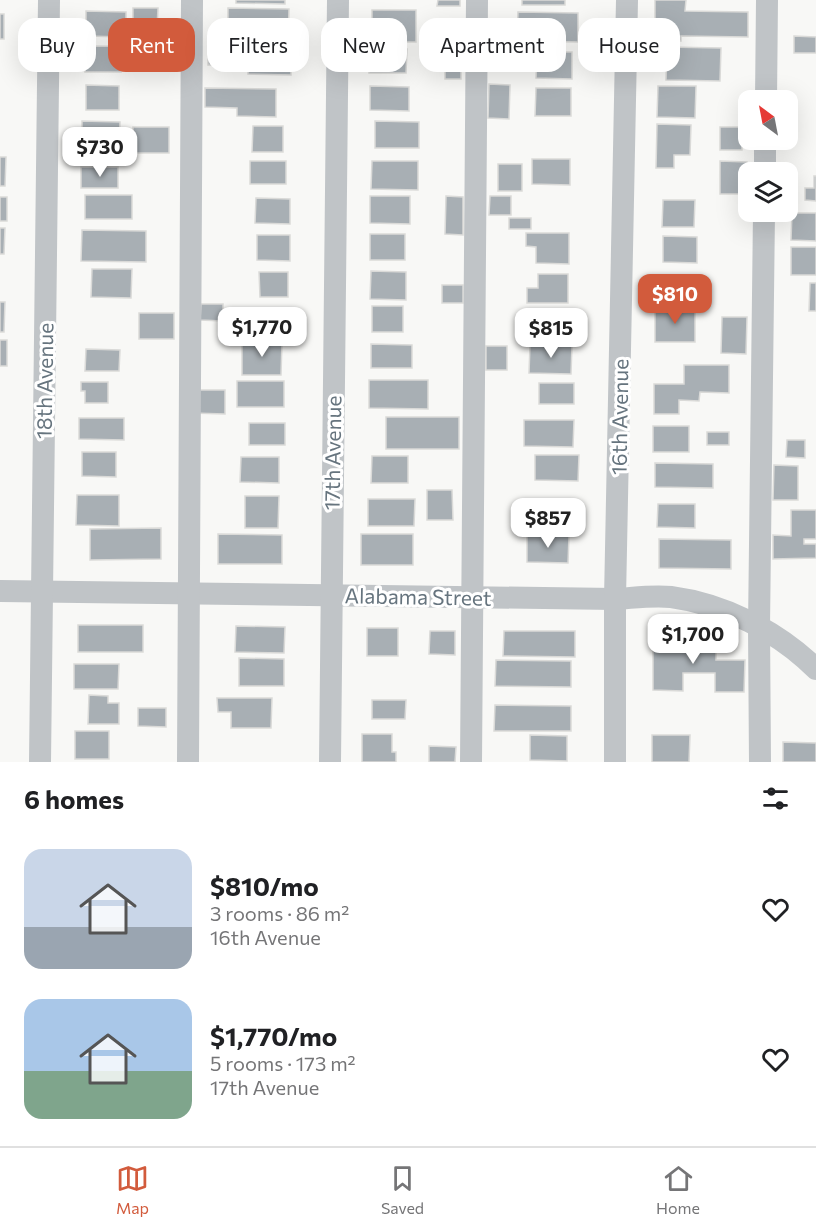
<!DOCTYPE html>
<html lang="en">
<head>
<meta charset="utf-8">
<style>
  body { margin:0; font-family:Commissioner,sans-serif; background:#f6f6f6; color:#202124; height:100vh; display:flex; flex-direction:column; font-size:22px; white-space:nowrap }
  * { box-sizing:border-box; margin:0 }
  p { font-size:20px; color:#757577 }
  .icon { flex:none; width:33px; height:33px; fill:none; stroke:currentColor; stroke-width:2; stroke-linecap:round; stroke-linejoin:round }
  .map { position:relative; height:762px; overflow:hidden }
  .panel { display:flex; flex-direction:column; background:#fff; flex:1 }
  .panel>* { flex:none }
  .top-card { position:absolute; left:18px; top:18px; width:780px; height:54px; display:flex; gap:12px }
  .needle { width:39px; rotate:328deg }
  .controls { position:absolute; left:738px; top:90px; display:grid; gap:12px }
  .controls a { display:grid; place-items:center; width:60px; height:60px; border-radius:12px; background:#fff; box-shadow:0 6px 24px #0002; font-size:30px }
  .price { position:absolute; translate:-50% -51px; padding:0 14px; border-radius:12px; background:#fff; color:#222; font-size:20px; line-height:39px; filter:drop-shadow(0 2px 3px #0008) }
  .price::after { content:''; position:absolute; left:50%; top:36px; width:18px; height:14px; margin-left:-9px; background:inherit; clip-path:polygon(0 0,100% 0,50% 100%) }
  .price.active { background:#d25b3c; color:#fff }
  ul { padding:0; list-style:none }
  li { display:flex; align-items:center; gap:18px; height:150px; padding:0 24px }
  li span { display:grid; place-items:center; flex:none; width:168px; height:120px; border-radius:18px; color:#555 }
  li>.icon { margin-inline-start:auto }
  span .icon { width:72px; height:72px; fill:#fffc; stroke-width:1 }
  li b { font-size:26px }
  h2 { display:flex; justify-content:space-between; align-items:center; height:72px; padding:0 24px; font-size:26px }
  .tag { padding:0 21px; border-radius:18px; background:#fff; box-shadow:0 6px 24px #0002; font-size:21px; line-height:54px }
  .tag.active { background:#d25b3c; color:#fff }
  .tabs { display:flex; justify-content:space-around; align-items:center; height:84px; border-top:2px solid #e0e0e0; background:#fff; font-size:16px; color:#757577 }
  .tabs a { display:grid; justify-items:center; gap:3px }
  .tabs .active { color:#d25b3c }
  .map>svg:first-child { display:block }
</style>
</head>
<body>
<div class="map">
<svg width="816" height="762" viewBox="0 0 816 762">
  <rect width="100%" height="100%" fill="#f8f8f6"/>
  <g fill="#a8afb4" stroke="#dadad8" stroke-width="1.5">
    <polygon points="236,0 285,0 285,4 236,3"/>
    <polygon points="438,0 460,0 460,6 437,6"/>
    <rect x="522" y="0" width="43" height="5"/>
    <polygon points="655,0 686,0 685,11 748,12 748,37 681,36 681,41 655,41"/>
    <polygon points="133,8 158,8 157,28 133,28"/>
    <polygon points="228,8 289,9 288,40 228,40"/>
    <rect x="372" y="10" width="44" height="32"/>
    <polygon points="86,11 126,12 126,37 86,36"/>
    <polygon points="518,12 578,13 578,42 517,41"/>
    <rect x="0" y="14" width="4" height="25"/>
    <polygon points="794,36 816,37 816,53 794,53"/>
    <polygon points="208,44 238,44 237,65 208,65"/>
    <polygon points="86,46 166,47 165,69 121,68 121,72 85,72"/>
    <polygon points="249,46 291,47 291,75 248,74"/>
    <polygon points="667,47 721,48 720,81 666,80"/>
    <polygon points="369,49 407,49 406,73 369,73"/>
    <rect x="445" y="50" width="16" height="29"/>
    <polygon points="537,52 572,52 572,79 536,78"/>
    <polygon points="489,84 510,85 509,119 488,118"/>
    <polygon points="86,85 119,86 119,110 86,110"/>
    <polygon points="370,86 409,87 409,111 370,110"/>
    <polygon points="658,86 696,86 695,118 657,117"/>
    <polygon points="205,88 276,89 276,117 237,116 237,108 205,107"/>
    <polygon points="536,88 571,88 571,116 535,116"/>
    <polygon points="82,121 120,122 119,147 82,146"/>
    <polygon points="375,121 419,122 419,148 375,148"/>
    <polygon points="657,124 691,125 690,155 674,155 674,168 656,168"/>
    <polygon points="253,126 283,126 283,152 252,152"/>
    <rect x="133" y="127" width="36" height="26"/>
    <rect x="720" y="127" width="22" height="23"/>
    <polygon points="0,157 6,157 5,186 0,186"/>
    <polygon points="532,159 570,159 570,185 532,184"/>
    <rect x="250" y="161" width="36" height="23"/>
    <polygon points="372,161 418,161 418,190 371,189"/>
    <polygon points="720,161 747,162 747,194 720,194"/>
    <rect x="498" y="164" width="24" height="27"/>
    <rect x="81" y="167" width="37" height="21"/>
    <polygon points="814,176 816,176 816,201 805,200 805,188 814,188"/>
    <rect x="85" y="195" width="47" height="24"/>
    <polygon points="370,196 410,196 410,224 370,223"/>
    <polygon points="446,196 463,197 463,235 445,234"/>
    <polygon points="490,196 511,196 511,215 489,215"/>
    <rect x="0" y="197" width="7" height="24"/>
    <polygon points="256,198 290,199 290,224 255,223"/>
    <polygon points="663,200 695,200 694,227 662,227"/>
    <polygon points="792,213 816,213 816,241 791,240"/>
    <rect x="509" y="218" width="22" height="11"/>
    <polygon points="0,228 5,228 4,254 0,254"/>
    <polygon points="82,230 146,231 146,262 81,261"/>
    <polygon points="526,233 569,233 569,264 536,263 536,247 526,246"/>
    <rect x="370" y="234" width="35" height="26"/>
    <polygon points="257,235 290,235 290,261 257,260"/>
    <polygon points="663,236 697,237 697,263 663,262"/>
    <rect x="791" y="247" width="25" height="28"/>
    <polygon points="92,269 132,269 131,298 91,297"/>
    <polygon points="371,271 406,272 406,300 370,299"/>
    <polygon points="259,272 288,272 288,297 260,297"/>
    <polygon points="538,274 568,274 568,303 527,303 527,288 538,288"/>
    <polygon points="665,275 701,275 701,300 664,300"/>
    <polygon points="810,283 816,283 816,311 809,311"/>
    <rect x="442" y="285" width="21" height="18"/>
    <polygon points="0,302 5,302 4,332 0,332"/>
    <polygon points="201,304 223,304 223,321 200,320"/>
    <rect x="372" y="306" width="31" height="26"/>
    <polygon points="655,308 695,309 695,342 655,342"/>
    <polygon points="252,309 290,309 289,337 251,337"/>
    <rect x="139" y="313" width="35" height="26"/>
    <polygon points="525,313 574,313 574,338 536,337 536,331 524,331"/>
    <polygon points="722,317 747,317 746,354 721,353"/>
    <rect x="0" y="340" width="7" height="26"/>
    <polygon points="242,342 282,342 281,375 242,375"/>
    <polygon points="371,344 412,345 412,368 371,368"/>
    <polygon points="530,345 572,345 571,374 529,373"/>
    <rect x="486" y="346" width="21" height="24"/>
    <polygon points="86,349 120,350 119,371 85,371"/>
    <polygon points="684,365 729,365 729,393 700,392 699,401 679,400 679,414 654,414 654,384 684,384"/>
    <polygon points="369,380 428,380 428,409 369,408"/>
    <rect x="237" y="381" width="47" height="26"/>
    <polygon points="81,382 108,382 108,403 85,403 85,391 81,391"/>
    <rect x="539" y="383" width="35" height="21"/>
    <polygon points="192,390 225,390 225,414 192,413"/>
    <rect x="386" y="417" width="73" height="32"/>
    <polygon points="79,418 124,418 124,440 79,439"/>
    <polygon points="524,420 574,420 573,447 524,446"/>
    <rect x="249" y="423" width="36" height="22"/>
    <rect x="653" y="426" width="36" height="26"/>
    <rect x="707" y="432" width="22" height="13"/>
    <polygon points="787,440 805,440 805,458 786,457"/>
    <polygon points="82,452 116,452 116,477 82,476"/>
    <polygon points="535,455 579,455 578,481 535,480"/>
    <polygon points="372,456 408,456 408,483 371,483"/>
    <polygon points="241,457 279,457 279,483 240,482"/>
    <polygon points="655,463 713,464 713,488 655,487"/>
    <polygon points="774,465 798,466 798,500 773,500"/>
    <polygon points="427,490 452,490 453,520 427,520"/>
    <polygon points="77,495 119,495 119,526 76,525"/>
    <polygon points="245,496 279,496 278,528 245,528"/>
    <polygon points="368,499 415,499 414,526 368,526"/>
    <polygon points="533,501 568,501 568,528 533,527"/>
    <polygon points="658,504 695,504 695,528 657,527"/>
    <polygon points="791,510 816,510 816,539 804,539 804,544 816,544 816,558 773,559 773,535 791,536"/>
    <polygon points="161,528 161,559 90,560 90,529"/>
    <polygon points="218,534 282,535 282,564 218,564"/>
    <rect x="361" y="534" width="52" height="31"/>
    <polygon points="527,536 569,536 568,563 527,562"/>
    <polygon points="659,539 731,540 731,569 659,568"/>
    <rect x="78" y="625" width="65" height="27"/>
    <polygon points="236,626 285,627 284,653 235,652"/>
    <rect x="367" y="628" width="31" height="28"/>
    <polygon points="430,631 455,631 455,655 429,654"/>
    <polygon points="504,631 575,631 575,657 503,656"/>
    <polygon points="653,635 686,635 686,645 716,645 716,660 745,660 744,692 715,692 715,673 683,673 683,691 653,690"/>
    <polygon points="239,658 284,659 284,686 239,686"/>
    <polygon points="496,660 571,661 571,687 495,686"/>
    <polygon points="74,664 119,664 118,689 74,689"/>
    <polygon points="89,695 108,696 108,703 119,703 119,724 88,724"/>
    <polygon points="217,698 272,698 271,728 231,728 231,712 218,712"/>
    <polygon points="372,700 406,700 405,719 372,719"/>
    <polygon points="495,705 571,706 571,731 494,731"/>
    <polygon points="138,708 166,708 166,727 138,726"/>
    <rect x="75" y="731" width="34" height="28"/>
    <polygon points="362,734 392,734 392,752 396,752 396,762 362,762"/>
    <polygon points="530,735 567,736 567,761 530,760"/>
    <polygon points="652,735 690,735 689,762 652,762"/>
    <polygon points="783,742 816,743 816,762 783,762"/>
    <polygon points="429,746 456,747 455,762 429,762"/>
  </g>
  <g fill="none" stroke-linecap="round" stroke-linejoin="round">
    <g stroke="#c0c4c7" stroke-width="22">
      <polyline points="766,100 767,0"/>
      <polyline points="765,172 765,140"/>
      <path d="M 0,591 L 615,599 C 633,598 653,595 671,597 C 724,604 778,631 816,669"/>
      <polyline points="40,762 49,0"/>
      <polyline points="188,762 192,0"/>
      <polyline points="330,762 338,0"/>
      <polyline points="471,762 477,0"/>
      <polyline points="615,762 615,599 627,0"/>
      <polyline points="760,762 759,627 764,212"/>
    </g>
  </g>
  <g text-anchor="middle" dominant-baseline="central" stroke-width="6" stroke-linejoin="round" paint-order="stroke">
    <g font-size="21" fill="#66747e" stroke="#fff">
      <text transform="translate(44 381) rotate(-89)">18th Avenue</text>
      <text transform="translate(619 417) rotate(-89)">16th Avenue</text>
      <text transform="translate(332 453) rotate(-89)">17th Avenue</text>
      <text transform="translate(418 596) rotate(1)">Alabama Street</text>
    </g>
  </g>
</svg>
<div class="controls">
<a><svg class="needle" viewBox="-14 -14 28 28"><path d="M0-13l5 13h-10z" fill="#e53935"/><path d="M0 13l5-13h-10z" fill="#757577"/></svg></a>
<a><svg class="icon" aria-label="layers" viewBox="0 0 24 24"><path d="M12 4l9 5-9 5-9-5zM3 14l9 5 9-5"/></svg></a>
</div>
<b class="price" style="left:100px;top:178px">$730</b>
<b class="price active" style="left:675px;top:325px">$810</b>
<b class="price" style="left:262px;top:358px">$1,770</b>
<b class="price" style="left:551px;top:359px">$815</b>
<b class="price" style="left:548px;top:549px">$857</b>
<b class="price" style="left:693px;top:665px">$1,700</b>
<div class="top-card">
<a class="tag">Buy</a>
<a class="tag active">Rent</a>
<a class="tag">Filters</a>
<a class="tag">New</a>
<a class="tag">Apartment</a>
<a class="tag">House</a>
</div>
</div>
<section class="panel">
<h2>6 homes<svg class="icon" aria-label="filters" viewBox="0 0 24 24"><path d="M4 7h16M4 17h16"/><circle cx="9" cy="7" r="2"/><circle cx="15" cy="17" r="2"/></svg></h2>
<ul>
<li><span style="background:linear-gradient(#c9d6e8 65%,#9aa5b1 0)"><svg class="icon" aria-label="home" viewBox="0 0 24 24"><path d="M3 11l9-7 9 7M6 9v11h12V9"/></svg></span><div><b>$810/mo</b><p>3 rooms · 86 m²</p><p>16th Avenue</p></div><svg class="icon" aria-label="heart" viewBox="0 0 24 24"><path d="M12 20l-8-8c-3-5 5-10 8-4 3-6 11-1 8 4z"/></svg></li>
<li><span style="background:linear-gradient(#a9c7e8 60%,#7fa58c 0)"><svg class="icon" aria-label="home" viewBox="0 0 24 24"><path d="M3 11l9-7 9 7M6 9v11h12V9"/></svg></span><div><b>$1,770/mo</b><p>5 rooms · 173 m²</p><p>17th Avenue</p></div><svg class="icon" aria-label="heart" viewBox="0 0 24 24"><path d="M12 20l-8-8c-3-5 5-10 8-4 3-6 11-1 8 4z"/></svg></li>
</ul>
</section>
<nav class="tabs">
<a class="active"><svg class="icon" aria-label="map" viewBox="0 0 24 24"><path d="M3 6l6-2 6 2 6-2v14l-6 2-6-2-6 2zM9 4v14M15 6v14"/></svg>Map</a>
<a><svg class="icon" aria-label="saved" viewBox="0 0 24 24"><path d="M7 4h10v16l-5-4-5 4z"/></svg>Saved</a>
<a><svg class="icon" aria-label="home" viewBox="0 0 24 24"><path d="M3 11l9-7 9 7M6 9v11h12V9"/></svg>Home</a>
</nav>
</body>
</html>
